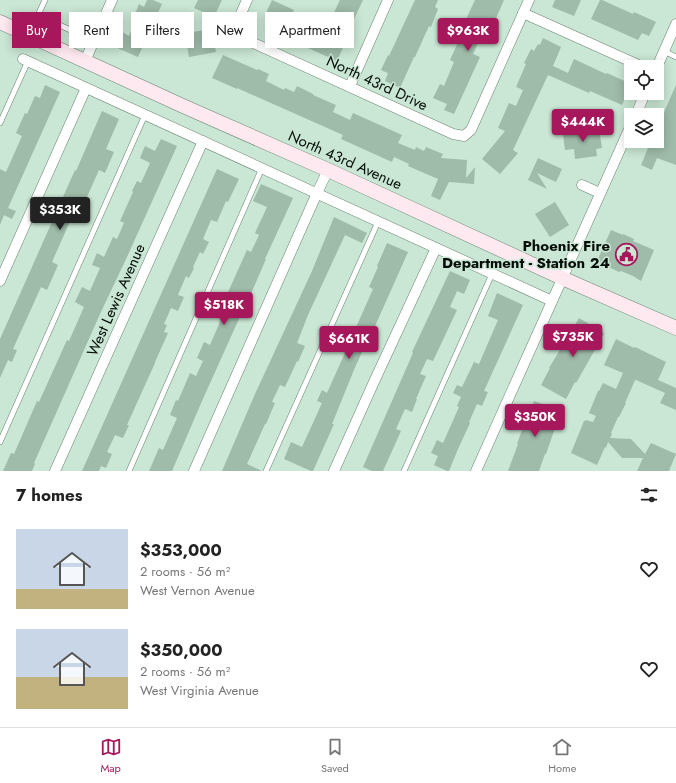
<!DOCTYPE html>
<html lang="en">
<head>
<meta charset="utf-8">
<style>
  body { margin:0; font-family:Jost,sans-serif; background:#f2f2f2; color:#222; height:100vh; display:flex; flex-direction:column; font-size:15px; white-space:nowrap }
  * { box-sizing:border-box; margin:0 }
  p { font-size:13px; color:#767676 }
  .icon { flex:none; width:22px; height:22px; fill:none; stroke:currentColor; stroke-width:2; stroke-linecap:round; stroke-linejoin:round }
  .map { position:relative; height:471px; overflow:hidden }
  .details { display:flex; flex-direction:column; background:#fff; flex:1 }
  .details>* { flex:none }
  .hud { position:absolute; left:12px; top:12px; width:400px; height:36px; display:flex; gap:8px }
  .buttons { position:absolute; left:624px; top:60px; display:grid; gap:8px }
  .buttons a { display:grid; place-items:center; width:40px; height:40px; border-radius:0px; background:#fff; box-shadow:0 2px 10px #0003; font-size:20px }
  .price { position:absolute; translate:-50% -34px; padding:0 9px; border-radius:4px; background:#a6185b; color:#fff; font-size:13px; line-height:26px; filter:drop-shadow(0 1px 2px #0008) }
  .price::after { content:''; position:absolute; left:50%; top:24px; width:12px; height:9px; margin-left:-6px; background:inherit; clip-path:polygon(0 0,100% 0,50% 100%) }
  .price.selected { background:#222; color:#fff }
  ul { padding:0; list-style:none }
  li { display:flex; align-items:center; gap:12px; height:100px; padding:0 16px }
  li span { display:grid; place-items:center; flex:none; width:112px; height:80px; border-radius:0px; color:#555 }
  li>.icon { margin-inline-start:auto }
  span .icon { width:48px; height:48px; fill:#fffc; stroke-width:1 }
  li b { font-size:17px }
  h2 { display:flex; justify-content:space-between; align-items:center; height:48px; padding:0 16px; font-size:17px }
  .tag { padding:0 14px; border-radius:0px; background:#fff; box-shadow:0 2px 10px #0003; font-size:14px; line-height:36px }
  .tag.selected { background:#a6185b; color:#fff }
  .menu { display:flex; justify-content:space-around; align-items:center; height:56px; border-top:1px solid #e0e0e0; background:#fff; font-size:11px; color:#767676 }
  .menu a { display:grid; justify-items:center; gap:2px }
  .menu .selected { color:#a6185b }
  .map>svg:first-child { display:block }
</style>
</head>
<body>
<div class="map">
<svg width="676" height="471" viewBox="0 0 676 471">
  <rect width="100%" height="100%" fill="#cae6d4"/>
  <g fill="#9fbba9">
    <polygon points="147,0 153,0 162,4 138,57 115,47 122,32 129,36 136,20 133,19 139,4 144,7"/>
    <polygon points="198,0 222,0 214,17 194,8"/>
    <polygon points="272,0 294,10 284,32 269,26 272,18 265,15"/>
    <polygon points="340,0 363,0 347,34 349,34 337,61 308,48 320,22 328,25"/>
    <polygon points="415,0 438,0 435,7 438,9 431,27 429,26 415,57 414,57 400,88 385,81 388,73 381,70 388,55 389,56"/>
    <polygon points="475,0 504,0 487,39 481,37 473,54 480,57 454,114 444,110 447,104 433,98 440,84 444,86 454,62 450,60 464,29 462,28"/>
    <polygon points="555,0 581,0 574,16 552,7"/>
    <polygon points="600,0 602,0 633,14 634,12 656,22 649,36 642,33 638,40 591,19"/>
    <polygon points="212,29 216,52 189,57 185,33"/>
    <polygon points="543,38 561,47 553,66 568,73 574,59 606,74 607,73 631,84 631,85 622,105 590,91 589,93 548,75 513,150 518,153 500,174 482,159 505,131 498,128 509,103 516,106 523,90 516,87 526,64 524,63 531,49 534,51 538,44 540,45"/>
    <polygon points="223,55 257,70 258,69 269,74 266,81 284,90 285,88 294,92 297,86 313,94 313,95 336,105 333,112 350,120 353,113 402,135 398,143 415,150 416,147 424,151 426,147 443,154 441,158 467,160 466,178 475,167 474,184 449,182 440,200 431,196 438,179 408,166 409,164 394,157 392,162 341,139 343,135 237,88 237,89 212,78"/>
    <polygon points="45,85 60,92 8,208 16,211 12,219 4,215 0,225 0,169 6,172 22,136 16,133 25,113 27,114 35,96 40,98"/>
    <polygon points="676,85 676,165 657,158 652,170 641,165 651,141 657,141 657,128"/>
    <polygon points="102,111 119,119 106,149 114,152 105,173 99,170 83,206 88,209 82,222 72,217 52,262 58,265 47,290 41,287 13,349 17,350 12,362 8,360 0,378 0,339 75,170 76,171"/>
    <polygon points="599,129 602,148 596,149 597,156 575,159 574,149 565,150 563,134"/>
    <polygon points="161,139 177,146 127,257 100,314 34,463 35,464 32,471 3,471 11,453 14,454 37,401 39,402 67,340 69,341 84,307 75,302 82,287 90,291 100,268 92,265 97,253 104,257 113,237 117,239 124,223 120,221 133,192 132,191 137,181 141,183 150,163 140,158 145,146 155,151"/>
    <polygon points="538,158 562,169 556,182 537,173 547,189 528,180"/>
    <polygon points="217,169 239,179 228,202 226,201 217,222 211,220 203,239 209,242 203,254 200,252 193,267 194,268 189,278 186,276 178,295 184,297 178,311 171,308 164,324 167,325 164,332 168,333 155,362 155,363 127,425 129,425 123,438 115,435 107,452 112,454 106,468 101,466 99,471 82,471"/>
    <polygon points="261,184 293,198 265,259 266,259 244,310 243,310 202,401 172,471 149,471 159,448 163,450 177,418 170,415 176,400 178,401 190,373 196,376 203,361 197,358 204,342 210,345 228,303 224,301 247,250 251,252 259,235 255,233 267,207 253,201"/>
    <polygon points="555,202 569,225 550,237 535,214"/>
    <polygon points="334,217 367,233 362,243 345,235 308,315 297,343 305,346 298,362 297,361 285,387 280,385 272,402 275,403 266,424 265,424 247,464 262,471 222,471 255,394 312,271"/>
    <polygon points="611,230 623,235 623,234 634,239 633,241 654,250 641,281 633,276 621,271 619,272 600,263 598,259"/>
    <polygon points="387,243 408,252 372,333 371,333 356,365 332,424 334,424 313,471 311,471 284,459 291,442 302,447 322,403 317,401 322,390 327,393 348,346 341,343 347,328 354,332 373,289 369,287 378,267 377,266"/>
    <polygon points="450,271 470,280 464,294 457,291 450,307 457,310 433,361 427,359 420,374 426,376 416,399 417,399 412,412 405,409 396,429 401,431 383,471 372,471 363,467 413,353 412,352"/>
    <polygon points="497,293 523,305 484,391 488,392 482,406 477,404 469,422 470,423 458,449 449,471 447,471 434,465 438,456 431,453 437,440 443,443 459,407 457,406 461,397 453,393 457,385 462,387 474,362 479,364 498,320 488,316"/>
    <polygon points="579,318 603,332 603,333 604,334 576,383 575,382 566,399 541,385 550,368 549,368"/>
    <polygon points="616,339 634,348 635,347 666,362 658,380 676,388 676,410 660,403 665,393 636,380 635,380 625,403 626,403 619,417 618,417 611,433 612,434 610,438 631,439 645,454 651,443 676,454 669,471 637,471 643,458 622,458 608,442 606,448 605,447 597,465 571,453 584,421 585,421 586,420 593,422 596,416 589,413 598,391 599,391 603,383 616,389 623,373 604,365"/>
    <polygon points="534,401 561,411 546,454 545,454 539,471 508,471 518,444 517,444 522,430 523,430"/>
  </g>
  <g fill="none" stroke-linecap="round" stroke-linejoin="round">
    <defs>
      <g id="lane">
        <polyline points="45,0 38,15 94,41"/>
        <polyline points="664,51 676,57"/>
        <polyline points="0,123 28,61"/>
        <polyline points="0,442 145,115"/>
        <polyline points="129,471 262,168"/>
        <polyline points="266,471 378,222"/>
        <polyline points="404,471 492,274"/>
      </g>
      <g id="street">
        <polyline points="247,0 239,18 238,31 249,41 453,134 464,136 471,130 529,0"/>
        <polyline points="523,13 643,67"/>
        <polyline points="23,59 552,301"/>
        <polyline points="85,61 112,0"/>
        <polyline points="657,67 676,24"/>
        <polyline points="350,86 388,0"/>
        <polyline points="636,115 645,93"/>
        <polyline points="582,185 600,193"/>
        <polyline points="0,281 86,88"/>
        <polyline points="55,471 203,141"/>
        <polyline points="194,471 317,193 328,170"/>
        <polyline points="334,471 373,384 436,248"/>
        <polyline points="476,471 631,125"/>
      </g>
      <polyline id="secondary" points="0,22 183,106 328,170 562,278 676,328"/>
    </defs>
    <use href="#lane" stroke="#698372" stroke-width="6"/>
    <use href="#street" stroke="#698372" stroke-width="11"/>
    <use href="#secondary" stroke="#698372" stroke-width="15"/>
    <use href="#lane" stroke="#fff" stroke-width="5"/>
    <use href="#street" stroke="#fff" stroke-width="10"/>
    <use href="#secondary" stroke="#fde9ef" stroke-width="14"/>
  </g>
  <defs>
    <symbol id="civic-ring" viewBox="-11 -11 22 22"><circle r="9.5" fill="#cae6d4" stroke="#a6185b" stroke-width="1.5"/><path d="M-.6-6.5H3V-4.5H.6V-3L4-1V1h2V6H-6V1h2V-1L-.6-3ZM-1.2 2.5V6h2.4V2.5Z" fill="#a6185b"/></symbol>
  </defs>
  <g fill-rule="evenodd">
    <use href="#civic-ring" x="614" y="242" width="25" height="25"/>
  </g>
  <g text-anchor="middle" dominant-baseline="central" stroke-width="3" stroke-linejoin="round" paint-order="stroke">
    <g font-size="15" fill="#050e08" stroke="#cae6d4">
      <text transform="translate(377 83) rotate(25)">North 43rd Drive</text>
      <text transform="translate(345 160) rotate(24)">North 43rd Avenue</text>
      <text transform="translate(116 300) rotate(-66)">West Lewis Avenue</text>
    </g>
    <g font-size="15" font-weight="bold" fill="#050e08" stroke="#cae6d4" text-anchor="end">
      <text x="610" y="246">Phoenix Fire<tspan x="610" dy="17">Department - Station 24</tspan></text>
    </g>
  </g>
</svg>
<div class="buttons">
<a><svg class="icon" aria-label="locate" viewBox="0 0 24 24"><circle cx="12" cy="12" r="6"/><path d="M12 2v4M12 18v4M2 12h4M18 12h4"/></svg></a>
<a><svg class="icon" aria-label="layers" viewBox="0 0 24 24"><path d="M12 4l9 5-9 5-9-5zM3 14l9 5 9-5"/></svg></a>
</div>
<b class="price" style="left:468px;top:52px">$963K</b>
<b class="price" style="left:583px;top:143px">$444K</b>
<b class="price selected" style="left:60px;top:231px">$353K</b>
<b class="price" style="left:224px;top:326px">$518K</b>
<b class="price" style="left:573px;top:358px">$735K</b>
<b class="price" style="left:349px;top:360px">$661K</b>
<b class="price" style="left:535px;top:438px">$350K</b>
<div class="hud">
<a class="tag selected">Buy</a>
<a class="tag">Rent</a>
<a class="tag">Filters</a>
<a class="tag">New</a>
<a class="tag">Apartment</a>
</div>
</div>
<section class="details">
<h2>7 homes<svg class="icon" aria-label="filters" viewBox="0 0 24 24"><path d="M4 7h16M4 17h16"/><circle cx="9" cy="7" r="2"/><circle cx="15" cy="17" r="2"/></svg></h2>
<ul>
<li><span style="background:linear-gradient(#c9d6e8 75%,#c2b280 0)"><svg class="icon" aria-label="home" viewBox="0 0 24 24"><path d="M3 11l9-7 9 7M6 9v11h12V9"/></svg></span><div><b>$353,000</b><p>2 rooms · 56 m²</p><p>West Vernon Avenue</p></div><svg class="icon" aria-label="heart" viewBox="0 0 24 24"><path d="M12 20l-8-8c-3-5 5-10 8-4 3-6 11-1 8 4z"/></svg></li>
<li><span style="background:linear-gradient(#c9d6e8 60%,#c2b280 0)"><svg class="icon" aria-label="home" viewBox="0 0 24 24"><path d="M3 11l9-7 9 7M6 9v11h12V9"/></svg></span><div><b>$350,000</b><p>2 rooms · 56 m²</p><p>West Virginia Avenue</p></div><svg class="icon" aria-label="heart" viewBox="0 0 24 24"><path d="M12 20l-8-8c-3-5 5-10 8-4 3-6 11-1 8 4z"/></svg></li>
</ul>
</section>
<nav class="menu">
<a class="selected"><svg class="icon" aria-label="map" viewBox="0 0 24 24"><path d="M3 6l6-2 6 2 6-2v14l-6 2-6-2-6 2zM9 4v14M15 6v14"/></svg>Map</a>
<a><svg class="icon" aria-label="saved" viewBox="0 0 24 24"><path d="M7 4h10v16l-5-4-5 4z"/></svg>Saved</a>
<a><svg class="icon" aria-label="home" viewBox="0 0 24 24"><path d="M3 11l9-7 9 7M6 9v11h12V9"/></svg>Home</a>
</nav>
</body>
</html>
